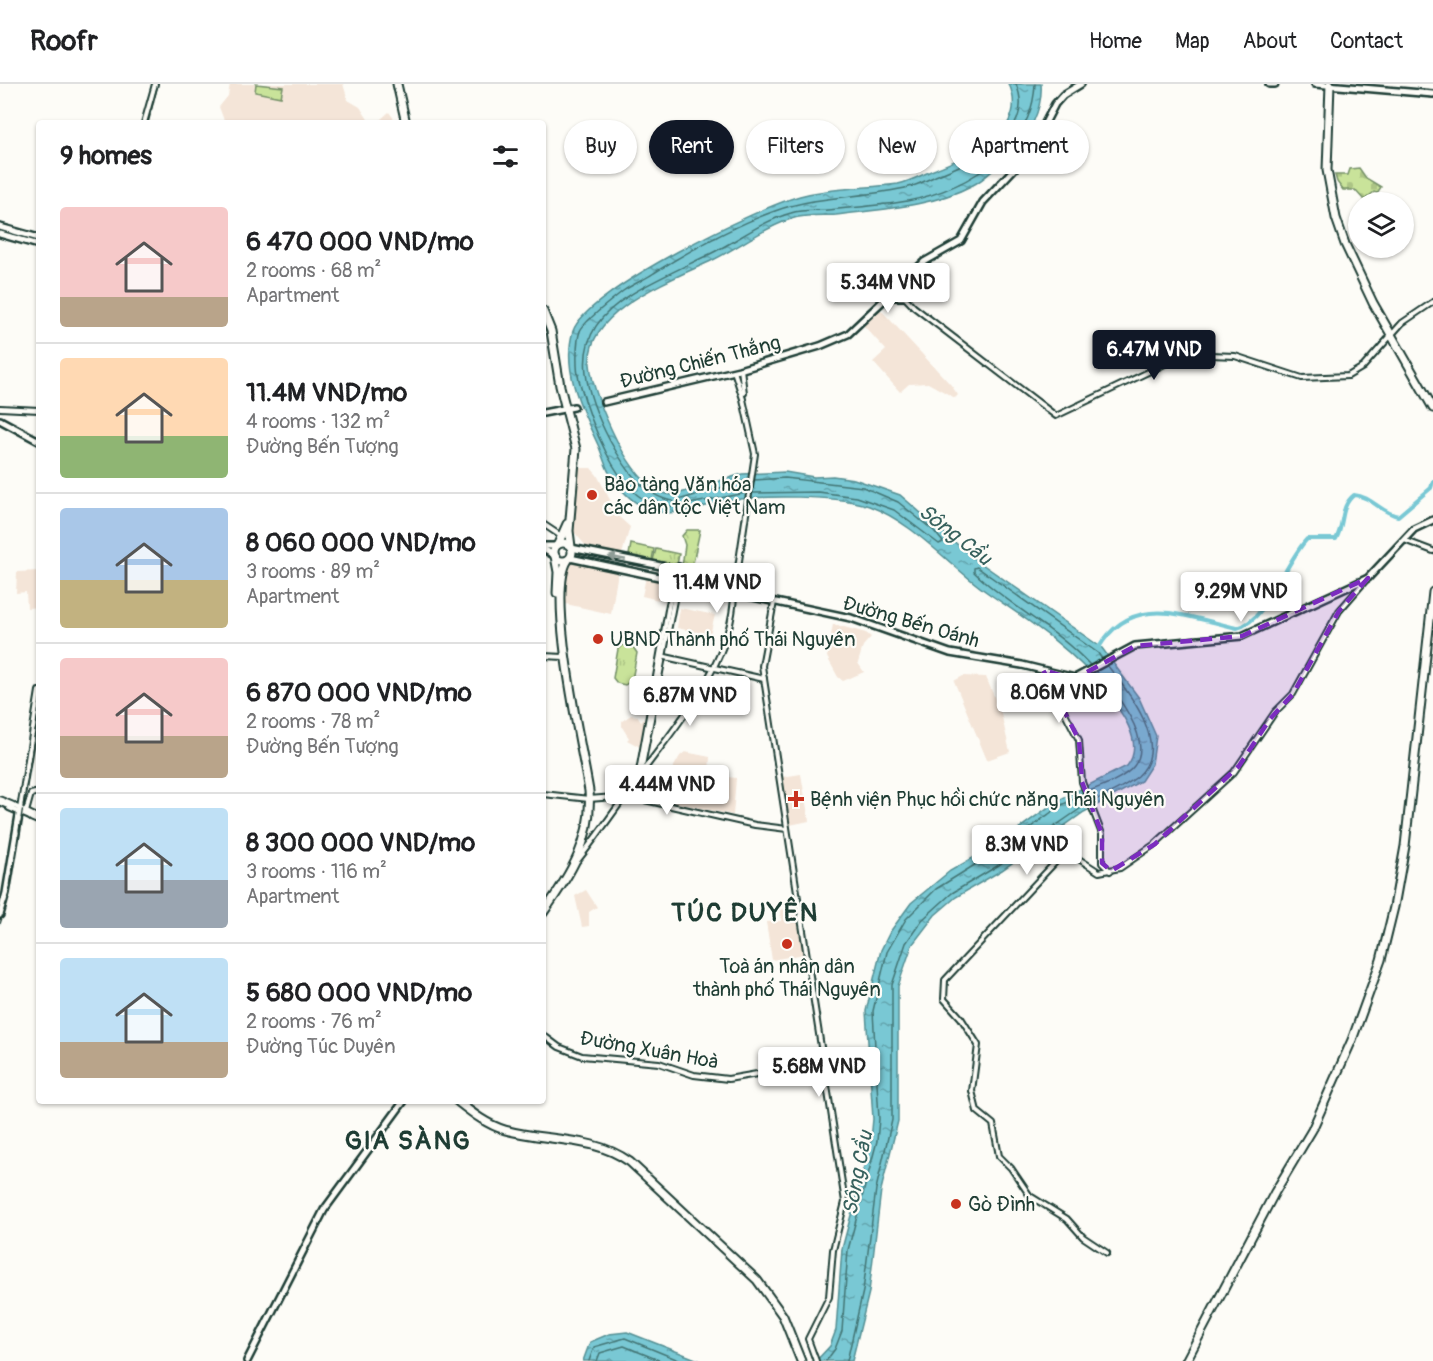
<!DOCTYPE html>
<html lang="en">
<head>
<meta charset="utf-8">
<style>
  body { margin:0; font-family:Pangolin,sans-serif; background:#f2f2f2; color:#202124; height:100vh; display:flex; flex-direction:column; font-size:22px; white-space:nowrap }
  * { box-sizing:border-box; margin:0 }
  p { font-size:20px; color:#757577 }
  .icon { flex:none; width:33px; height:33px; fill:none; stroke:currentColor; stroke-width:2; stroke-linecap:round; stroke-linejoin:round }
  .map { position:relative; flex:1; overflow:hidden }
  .drawer { position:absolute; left:36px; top:36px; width:510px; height:984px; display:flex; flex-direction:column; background:#fff; border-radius:6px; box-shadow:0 2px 4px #0004 }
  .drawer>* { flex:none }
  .banner { position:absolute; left:564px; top:36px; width:570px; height:54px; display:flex; gap:12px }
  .buttons { position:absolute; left:1348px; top:108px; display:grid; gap:12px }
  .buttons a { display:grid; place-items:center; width:66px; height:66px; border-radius:50%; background:#fff; box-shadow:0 2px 4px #0004; font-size:30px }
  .price { position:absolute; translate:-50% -51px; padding:0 14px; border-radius:6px; background:#fff; color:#222; font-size:20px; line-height:39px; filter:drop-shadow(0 2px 3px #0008) }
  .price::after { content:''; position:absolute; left:50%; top:36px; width:18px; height:14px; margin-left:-9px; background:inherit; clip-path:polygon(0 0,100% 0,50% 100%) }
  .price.selected { background:#111827; color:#fff }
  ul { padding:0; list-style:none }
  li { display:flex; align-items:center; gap:18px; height:150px; padding:0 24px }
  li+li { border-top:2px solid #e0e0e0 }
  li span { display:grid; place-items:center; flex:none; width:168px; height:120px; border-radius:6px; color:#555 }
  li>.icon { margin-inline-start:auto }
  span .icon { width:72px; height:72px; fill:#fffc; stroke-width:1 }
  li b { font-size:26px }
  h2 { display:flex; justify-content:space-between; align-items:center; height:72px; padding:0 24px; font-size:26px }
  .chip { padding:0 21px; border-radius:27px; background:#fff; box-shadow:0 2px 4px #0004; font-size:21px; line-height:54px }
  .chip.selected { background:#111827; color:#fff }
  header { display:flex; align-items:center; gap:36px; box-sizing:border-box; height:84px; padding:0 30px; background:#fff; border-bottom:2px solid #e0e0e0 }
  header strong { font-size:28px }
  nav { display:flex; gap:33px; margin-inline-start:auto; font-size:21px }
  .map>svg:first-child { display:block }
</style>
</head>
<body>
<header>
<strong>Roofr</strong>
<nav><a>Home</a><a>Map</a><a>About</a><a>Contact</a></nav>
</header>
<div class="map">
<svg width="1433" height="1277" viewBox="0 0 1433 1277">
  <defs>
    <pattern id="grass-tufts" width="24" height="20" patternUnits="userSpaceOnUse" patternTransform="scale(1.5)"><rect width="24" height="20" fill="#c9e39a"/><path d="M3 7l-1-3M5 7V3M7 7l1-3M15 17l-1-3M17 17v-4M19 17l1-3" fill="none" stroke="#acc485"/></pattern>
    <pattern id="cemetery-stones" width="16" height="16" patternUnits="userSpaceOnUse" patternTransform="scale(1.5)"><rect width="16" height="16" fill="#c9e39a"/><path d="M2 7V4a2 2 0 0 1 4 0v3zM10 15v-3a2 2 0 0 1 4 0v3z" fill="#acc485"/></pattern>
    <pattern id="park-crowns" width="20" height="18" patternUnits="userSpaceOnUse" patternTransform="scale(1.5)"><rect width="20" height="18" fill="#c9e39a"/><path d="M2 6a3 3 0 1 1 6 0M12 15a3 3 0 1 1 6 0" fill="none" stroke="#acc485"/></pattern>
    <pattern id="water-ripples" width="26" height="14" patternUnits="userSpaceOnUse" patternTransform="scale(1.5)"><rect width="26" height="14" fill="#79c8d4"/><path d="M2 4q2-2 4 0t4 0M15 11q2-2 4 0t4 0" fill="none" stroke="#63a4ad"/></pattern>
  </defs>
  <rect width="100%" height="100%" fill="#fdfcf7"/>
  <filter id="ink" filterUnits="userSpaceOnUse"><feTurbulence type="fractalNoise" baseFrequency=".0167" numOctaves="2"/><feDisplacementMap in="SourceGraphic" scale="12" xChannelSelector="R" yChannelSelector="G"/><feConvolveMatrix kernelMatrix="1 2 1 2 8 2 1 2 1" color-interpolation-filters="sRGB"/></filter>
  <g filter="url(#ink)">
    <g fill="#f4e5d8">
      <polygon points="230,0 343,0 348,16 360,23 369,37 380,36 389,28 397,39 225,39 219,23 228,12"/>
      <polygon points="880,225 951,301 958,311 955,314 928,299 909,300 900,308 873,278 886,266 863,241"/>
      <polygon points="579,384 591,384 597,391 619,433 630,443 622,470 586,462 574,448"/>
      <polygon points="573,479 618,488 611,530 566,520 564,514 566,484"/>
      <polygon points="39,487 39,523 27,524 26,508 16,509 17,488"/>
      <polygon points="646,493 662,497 658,516 642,512"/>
      <polygon points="680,524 715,531 710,551 677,544"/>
      <polygon points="833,540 866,549 871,553 863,562 858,579 864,588 843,597 838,593 827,573"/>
      <polygon points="963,592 986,593 1001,629 1010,668 987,676 954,597"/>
      <polygon points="631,631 638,632 641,638 647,632 640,663 627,656 629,654 622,643 622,637"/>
      <polygon points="685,668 710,673 709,691 736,694 733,731 664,716 673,684 680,672"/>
      <polygon points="801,690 809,737 790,741 782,693"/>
      <polygon points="586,806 597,823 589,828 589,842 582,843 575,812"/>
      <polygon points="795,823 804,870 772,876 766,838 781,837 780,826"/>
    </g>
    <g fill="url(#grass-tufts)" stroke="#749067" stroke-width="1.5">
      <polygon points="631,460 654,465 652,476 629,471"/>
      <polygon points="656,465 679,470 677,481 653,476"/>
      <polygon points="623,561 633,563 637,569 632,596 625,601 617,599 613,594 618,565"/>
    </g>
    <polygon fill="url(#cemetery-stones)" stroke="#749067" stroke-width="1.5" points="1359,84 1366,94 1381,103 1377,109 1374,108 1364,116 1355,106 1343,106 1337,98 1335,91 1348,91 1350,85"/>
    <polygon fill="url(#park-crowns)" stroke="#749067" stroke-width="1.5" points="687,446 700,446 692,484 682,483 685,461 682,452"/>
    <polygon fill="#c9e39a" stroke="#749067" stroke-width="1.5" points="256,0 283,3 281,13 255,8"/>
    <g fill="url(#water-ripples)" stroke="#559094" stroke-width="1.5">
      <path d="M 1009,0 L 1041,0 C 1043,25 1029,52 1011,69 C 1000,79 987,94 973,101 C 931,123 883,125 836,131 C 822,132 806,130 791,135 C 763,144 738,164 711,177 C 673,195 585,227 590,280 C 592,305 606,335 617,357 C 628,378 647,410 674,411 L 742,390 L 785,388 L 814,393 L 833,392 L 854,395 L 900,411 L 972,473 L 1102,564 L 1139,614 L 1156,652 L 1152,680 L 1141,697 L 1084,728 L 1002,786 L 956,813 L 935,831 L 912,861 L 898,902 L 898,1037 L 881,1106 L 869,1208 L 852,1277 L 816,1277 L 830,1262 L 836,1246 L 842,1165 L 871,1056 L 873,1035 L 866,927 L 881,866 L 890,848 L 911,819 L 950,787 L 999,759 L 1057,717 L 1127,682 C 1147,658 1117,622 1103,604 C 1071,564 1030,538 988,509 C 949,482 915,439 869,422 C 837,411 761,411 727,417 C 701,422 674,435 648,425 C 634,420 621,406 612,394 C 606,385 603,373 599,363 C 583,328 561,287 573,247 C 586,207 761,121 804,111 C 834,104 867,104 898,100 C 912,97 923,90 936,85 C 971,70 1030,48 1009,0 Z"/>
      <polygon points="627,1248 701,1277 583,1277 590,1258 609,1250"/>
    </g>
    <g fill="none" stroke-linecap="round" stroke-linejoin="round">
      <g stroke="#437574" stroke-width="1.5">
        <path d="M 1016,0 C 1037,50 975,76 938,91 C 928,95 919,101 909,103 C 864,114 819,111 775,127 C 733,142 692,165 654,189 C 644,196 633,200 623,207 C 613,215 584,237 580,247 C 576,258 576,285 579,296 C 589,333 616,412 657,421 C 664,423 669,424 675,421 L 673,417 C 642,412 624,382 610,357 C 547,237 614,217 710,170 C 737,157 762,137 791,129 C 803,125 815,127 827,126 C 849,124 873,122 895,119 C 958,111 1032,70 1035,0"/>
        <polyline points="746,409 684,421 676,419 678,416 748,396"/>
        <polyline points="753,409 818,408 857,413 894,426 939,460 943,458 934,447 898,418 863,403 785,394 754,396"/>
        <path d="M 1090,581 C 1056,544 1010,523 974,488 L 974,484 L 977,483 L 1098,569 L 1102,575"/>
        <path d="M 1089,707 C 1103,702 1125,694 1134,682 C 1155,656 1114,606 1096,587"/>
        <path d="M 1093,717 C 1108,710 1125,703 1138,692 C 1172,661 1128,607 1107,581"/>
        <polyline points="589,1277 594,1263 625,1254 681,1277"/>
        <polyline points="597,1277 600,1269 624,1262 661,1277"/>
        <polyline points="826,1277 835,1265 842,1247 848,1166 877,1057 879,1035 873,927 887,868 906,835 936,805 1002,764 1060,722 1083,710"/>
        <polyline points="847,1277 863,1207 876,1105 892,1036 892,901 906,859 922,836 952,809 999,781 1087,720"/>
      </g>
      <path stroke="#79c8d4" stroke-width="4" d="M 1098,565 C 1131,508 1184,532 1237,544 C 1267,537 1285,478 1307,455 L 1336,455 C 1345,440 1339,423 1354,411 C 1371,412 1381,429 1398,432 L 1431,404 L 1433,398"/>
      <defs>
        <g id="minor">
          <polyline points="144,39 155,0"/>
          <polyline points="897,205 914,223 1056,332 1186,270 1235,272 1302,294 1348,292 1363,283 1402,239 1433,218"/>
          <polyline points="741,285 744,309"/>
          <polyline points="734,287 743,315 755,370 736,497"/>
          <polyline points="0,324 39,326"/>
          <polyline points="543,440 561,452"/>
          <polyline points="1404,456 1433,467"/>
          <polyline points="774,518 762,582 845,1118 833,1166 829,1213 808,1255 816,1277"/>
          <polyline points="543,572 564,573"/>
          <polyline points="661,572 764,595"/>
          <polyline points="1043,586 1079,656 1082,698 1102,750 1102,779 1110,787"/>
          <polyline points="641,687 680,485"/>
          <polyline points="638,693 669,520 679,482"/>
          <polyline points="543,710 589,715 627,712 755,741 787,745"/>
          <polyline points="12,721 35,732"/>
          <polyline points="9,724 32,734"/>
          <polyline points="20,725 39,607"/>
          <polyline points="26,728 31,710 39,708"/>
          <path d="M 578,776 C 602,746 623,714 646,683 C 683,633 733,575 734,509"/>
          <polyline points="543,951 559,963 582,972 659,979 694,991 728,995 821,979 825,976"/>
          <polyline points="1107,1169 1083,1153 1067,1135 1030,1112 1011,1084 999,1072 993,1040 977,1027 972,1007 978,961 961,934 944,915 945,896 1063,770 1068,768 1099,788 1120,784 1155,760 1234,688 1275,628 1293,610 1339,527 1366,496"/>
        </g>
        <g id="major">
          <polyline points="1269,0 1275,0"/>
          <polyline points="1315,0 1433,10"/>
          <polyline points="0,143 39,154"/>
          <polyline points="0,150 39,161"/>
          <polyline points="891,213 904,213 903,200"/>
          <polyline points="604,318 739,286 820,262 848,250 924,178 961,157 983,118 1030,68 1055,20 1063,11 1081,0"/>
          <polyline points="543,329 574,323"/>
          <polyline points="0,336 39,357"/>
          <polyline points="543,462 556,462"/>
          <polyline points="571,464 736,497 734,509"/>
          <polyline points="543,465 554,471"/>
          <polyline points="570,474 851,534 950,569 1022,581 1075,594 1135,562 1242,552 1368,494 1414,445 1433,436"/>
          <polyline points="0,831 6,809 20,725"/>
          <polyline points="247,1277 324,1126 404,1017"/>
        </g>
        <g id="highway">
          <polyline points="397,0 405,35"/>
          <polyline points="1330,0 1327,86 1336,134 1345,160 1373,219 1433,324"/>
          <polyline points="543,227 551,247 560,302 576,365 569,447 571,463"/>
          <circle cx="563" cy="468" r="9"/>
          <polyline points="558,460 567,440"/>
          <polyline points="555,472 558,488 557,509"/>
          <polyline points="0,717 12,722"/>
          <polyline points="32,733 39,736"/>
          <path d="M 543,829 C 570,791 593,756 589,707 C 582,663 546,509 568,476"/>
          <path d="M 457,1017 C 471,1028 487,1041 505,1046 C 548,1058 592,1051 630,1078 L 757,1196 L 783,1232 L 801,1277"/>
          <polyline points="1186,1277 1275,1108 1312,1046 1352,956 1381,876 1394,823 1405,762 1433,508"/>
        </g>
      </defs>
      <use href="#minor" stroke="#1f3d34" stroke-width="8"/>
      <use href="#major" stroke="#1f3d34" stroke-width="10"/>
      <use href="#highway" stroke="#1f3d34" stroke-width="11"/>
      <use href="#minor" stroke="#fdfcf7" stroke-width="4"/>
      <use href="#major" stroke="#fdfcf7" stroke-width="5"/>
      <use href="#highway" stroke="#fdfcf7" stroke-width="7"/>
      <g stroke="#1f3d34" stroke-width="1.5" stroke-dasharray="9 4.5" stroke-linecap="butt">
        <polyline points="148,39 158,0"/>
        <polyline points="0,840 9,809 39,624"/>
      </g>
    </g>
    <defs><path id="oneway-solid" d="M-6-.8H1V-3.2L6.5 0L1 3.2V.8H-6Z" transform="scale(1.5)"/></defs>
    <use fill="#8e9c96" href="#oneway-solid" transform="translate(617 474) rotate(-169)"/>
  </g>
  <path fill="#7b2cbf" fill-opacity="0.2" stroke="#7b2cbf" stroke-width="4.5" stroke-dasharray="12 8" stroke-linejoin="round" d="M 1368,494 L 1339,527 L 1293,610 L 1270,635 L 1239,682 L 1155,760 L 1111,787 L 1102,779 L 1102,750 L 1082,698 L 1079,656 L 1043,586 L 1074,595 L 1135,562 L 1242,552 Z"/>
  <g fill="#c8321e" stroke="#fdfcf7" stroke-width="2">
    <circle cx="592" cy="411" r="6"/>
    <circle cx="598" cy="555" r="6"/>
    <path d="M793 706h6v6h6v6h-6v6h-6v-6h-6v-6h6z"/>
    <circle cx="787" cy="860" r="6"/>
    <circle cx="956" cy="1120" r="6"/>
  </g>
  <g text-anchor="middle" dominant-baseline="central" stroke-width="4.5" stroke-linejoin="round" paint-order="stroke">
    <g font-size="20" fill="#1f3d34" stroke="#fdfcf7">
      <text transform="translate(700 278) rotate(-14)">Đường Chiến Thắng</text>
      <text transform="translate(911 538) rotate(16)">Đường Bến Oánh</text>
      <text transform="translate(649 966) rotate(10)">Đường Xuân Hoà</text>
    </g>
    <g font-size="20" fill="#1f3d34" stroke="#fdfcf7" text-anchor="start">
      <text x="604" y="400">Bảo tàng Văn hóa<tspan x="604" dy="23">các dân tộc Việt Nam</tspan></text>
      <text x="610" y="555">UBND Thành phố Thái Nguyên</text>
      <text x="810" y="715">Bệnh viện Phục hồi chức năng Thái Nguyên</text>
      <text x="787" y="882" text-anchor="middle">Toà án nhân dân<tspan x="787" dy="23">thành phố Thái Nguyên</tspan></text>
      <text x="968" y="1120">Gò Đình</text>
    </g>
    <g font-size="21" font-style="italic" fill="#36605c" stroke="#fdfcf7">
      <text transform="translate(955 451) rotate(38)">Sông Cầu</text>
      <text transform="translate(858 1089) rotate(-79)">Sông Cầu</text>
    </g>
    <g font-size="26" font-weight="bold" letter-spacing="1.5" fill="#1f3d34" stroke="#fdfcf7">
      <text x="745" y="829">TÚC DUYÊN</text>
      <text x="408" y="1057">GIA SÀNG</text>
    </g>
  </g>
</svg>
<div class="buttons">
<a><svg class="icon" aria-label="layers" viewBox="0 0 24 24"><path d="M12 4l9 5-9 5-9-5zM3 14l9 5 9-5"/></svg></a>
</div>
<b class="price" style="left:888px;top:230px">5.34M VND</b>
<b class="price selected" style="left:1154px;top:297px">6.47M VND</b>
<b class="price" style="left:717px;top:530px">11.4M VND</b>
<b class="price" style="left:1241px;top:539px">9.29M VND</b>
<b class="price" style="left:1059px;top:640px">8.06M VND</b>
<b class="price" style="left:690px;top:643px">6.87M VND</b>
<b class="price" style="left:667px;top:732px">4.44M VND</b>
<b class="price" style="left:1027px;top:792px">8.3M VND</b>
<b class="price" style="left:819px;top:1014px">5.68M VND</b>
<div class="banner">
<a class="chip">Buy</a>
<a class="chip selected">Rent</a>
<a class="chip">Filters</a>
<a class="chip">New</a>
<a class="chip">Apartment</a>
</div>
<section class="drawer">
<h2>9 homes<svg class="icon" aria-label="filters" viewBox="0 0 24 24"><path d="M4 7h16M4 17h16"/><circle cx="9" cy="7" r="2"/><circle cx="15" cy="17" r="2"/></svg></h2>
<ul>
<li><span style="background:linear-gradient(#f6c9c9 75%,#b9a48a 0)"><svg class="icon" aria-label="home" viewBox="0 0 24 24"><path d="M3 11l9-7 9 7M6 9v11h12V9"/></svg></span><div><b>6 470 000 VND/mo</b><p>2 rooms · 68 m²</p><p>Apartment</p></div></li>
<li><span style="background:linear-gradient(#ffd9b3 65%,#8fb573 0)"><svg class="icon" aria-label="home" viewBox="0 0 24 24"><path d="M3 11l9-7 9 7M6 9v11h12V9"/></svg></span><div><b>11.4M VND/mo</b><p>4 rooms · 132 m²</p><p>Đường Bến Tượng</p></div></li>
<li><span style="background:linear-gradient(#a9c7e8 60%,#c2b280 0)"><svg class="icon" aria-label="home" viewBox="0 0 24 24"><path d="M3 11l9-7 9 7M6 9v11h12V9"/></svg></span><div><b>8 060 000 VND/mo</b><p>3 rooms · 89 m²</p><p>Apartment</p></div></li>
<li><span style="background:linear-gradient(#f6c9c9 65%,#b9a48a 0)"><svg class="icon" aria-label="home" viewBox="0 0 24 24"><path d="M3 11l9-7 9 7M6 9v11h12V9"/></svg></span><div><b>6 870 000 VND/mo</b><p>2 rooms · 78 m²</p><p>Đường Bến Tượng</p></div></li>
<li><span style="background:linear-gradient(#bfe0f5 60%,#9aa5b1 0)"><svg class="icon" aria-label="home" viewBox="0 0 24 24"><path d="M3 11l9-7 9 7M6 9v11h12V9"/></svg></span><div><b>8 300 000 VND/mo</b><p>3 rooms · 116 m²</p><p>Apartment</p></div></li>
<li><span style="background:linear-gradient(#bfe0f5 70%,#b9a48a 0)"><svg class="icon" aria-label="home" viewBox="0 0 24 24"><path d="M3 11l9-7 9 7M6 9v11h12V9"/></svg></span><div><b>5 680 000 VND/mo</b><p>2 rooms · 76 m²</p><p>Đường Túc Duyên</p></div></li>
</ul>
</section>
</div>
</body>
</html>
